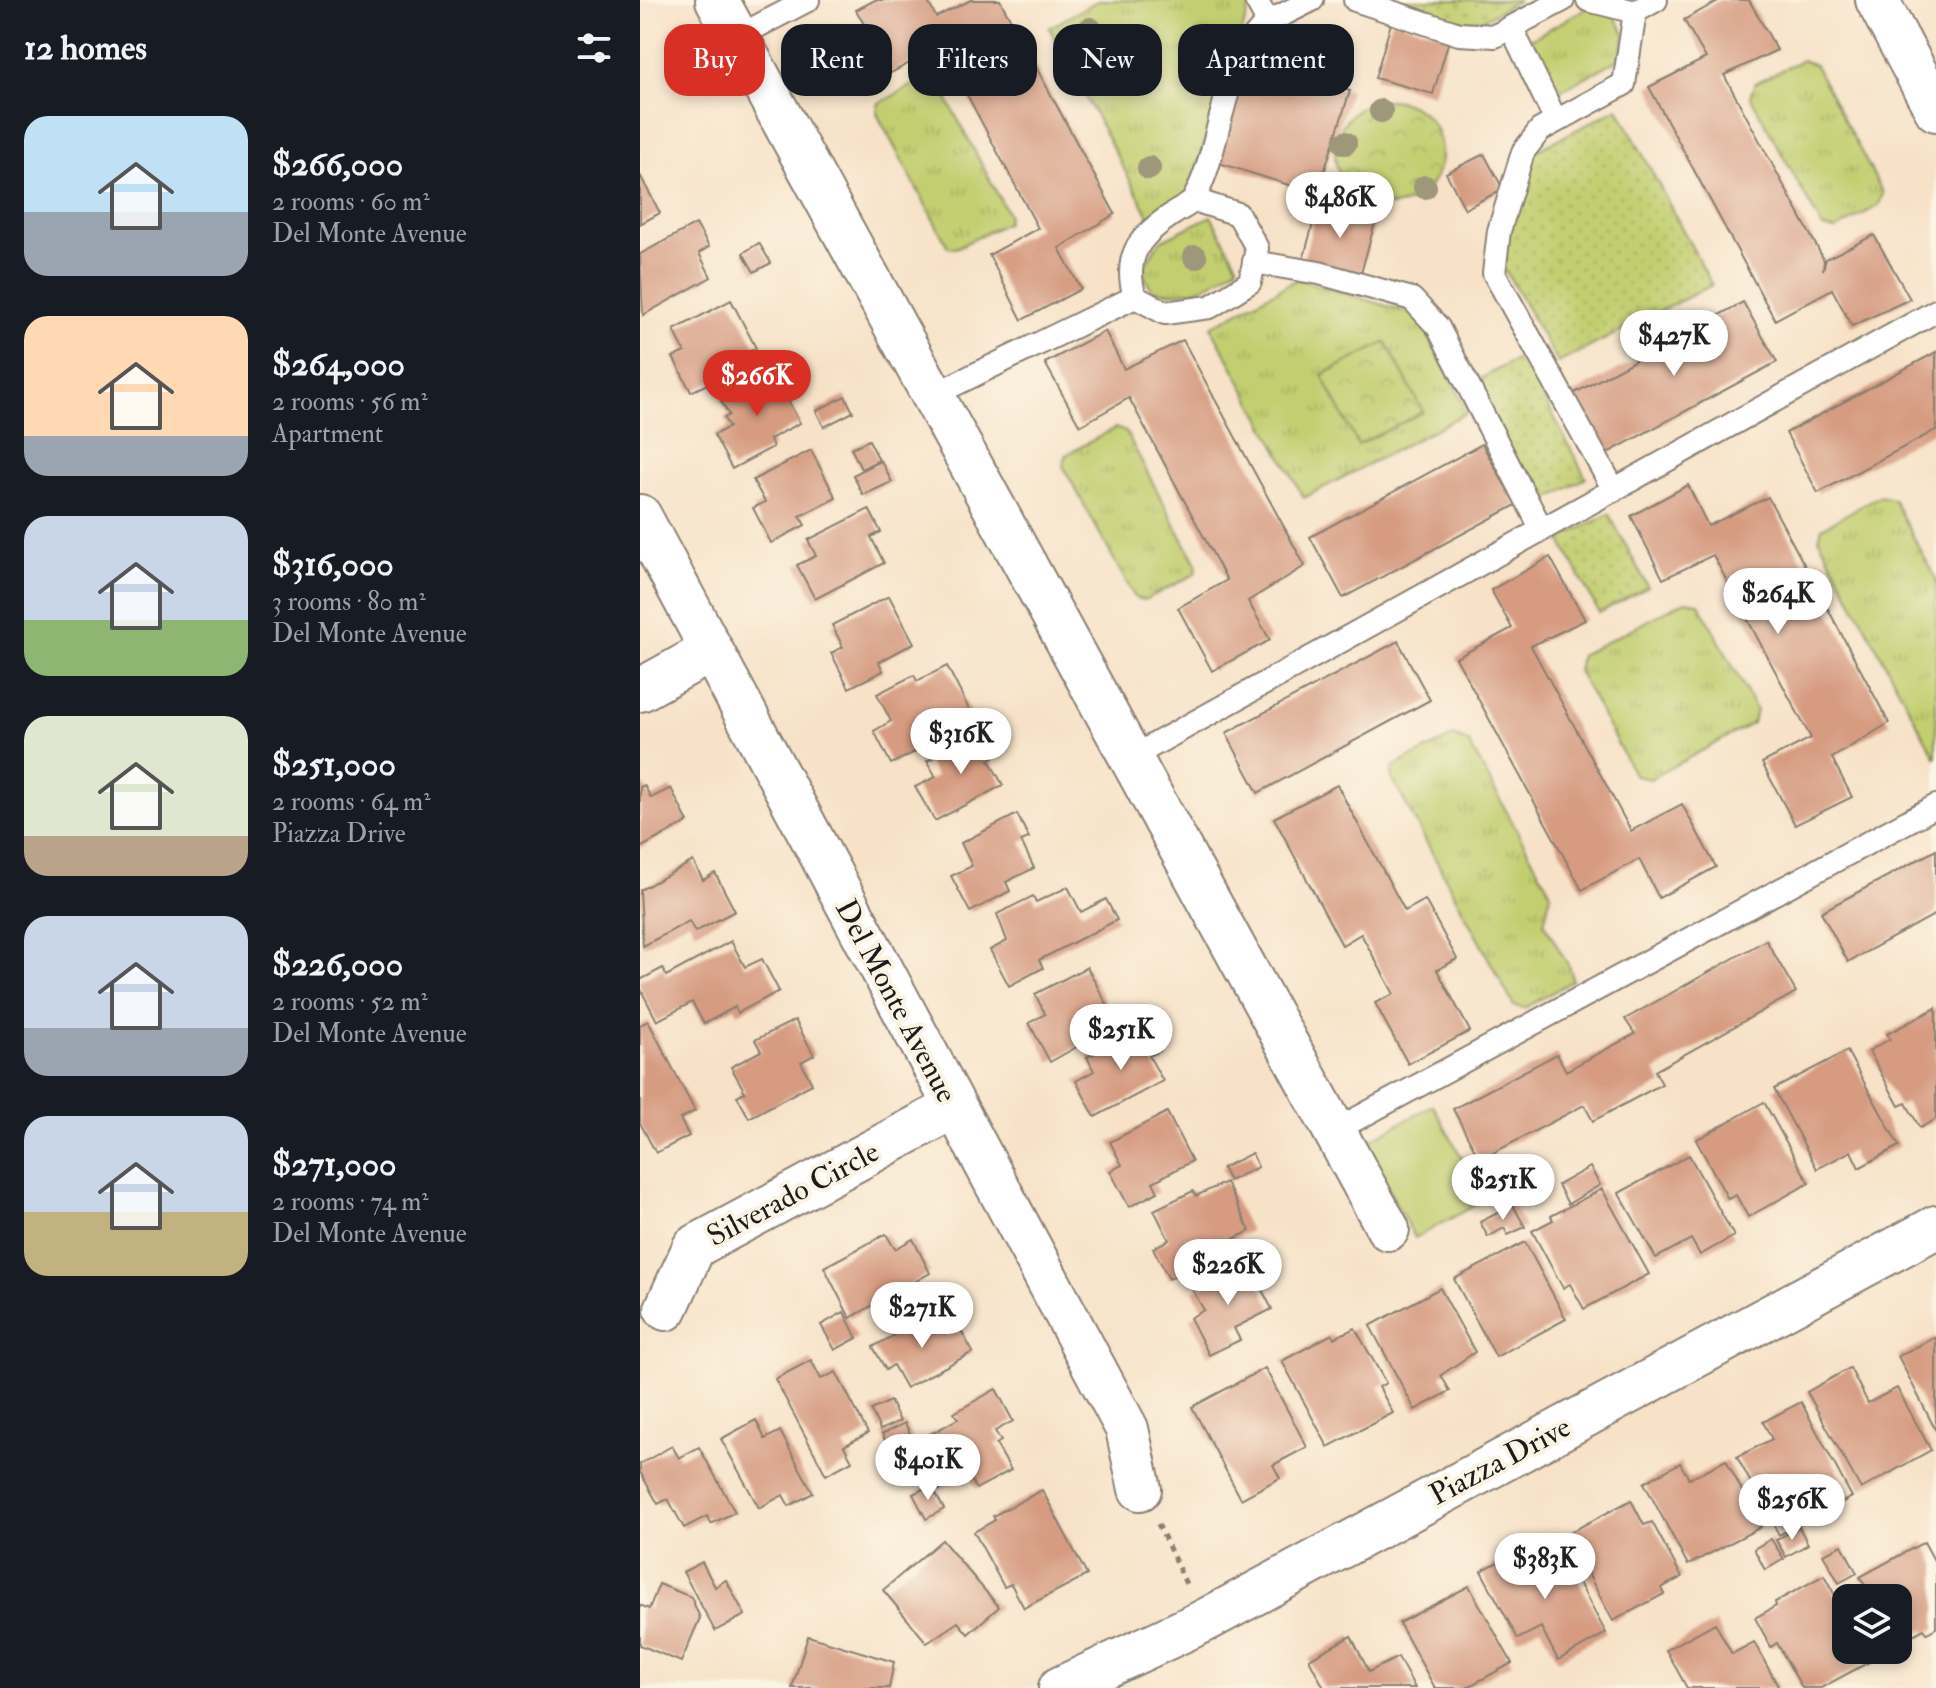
<!DOCTYPE html>
<html lang="en">
<head>
<meta charset="utf-8">
<style>
  body { margin:0; font-family:"IM FELL Double Pica",serif; background:#20242c; color:#f1f3f6; height:100vh; display:flex; flex-direction:column; font-size:30px; white-space:nowrap }
  * { box-sizing:border-box; margin:0 }
  p { font-size:26px; color:#9ea1a6 }
  .icon { flex:none; width:44px; height:44px; fill:none; stroke:currentColor; stroke-width:2; stroke-linecap:round; stroke-linejoin:round }
  .map { position:relative; flex:1; overflow:hidden }
  .drawer { display:flex; flex-direction:column; background:#171b24; width:640px }
  .drawer>* { flex:none }
  .hud { position:absolute; left:24px; top:24px; width:760px; height:72px; display:flex; gap:16px }
  .tools { position:absolute; left:1192px; top:1584px; display:grid; gap:16px }
  .tools a { display:grid; place-items:center; width:80px; height:80px; border-radius:16px; background:#171b24; box-shadow:0 4px 12px #0003; font-size:40px }
  .price { position:absolute; translate:-50% -68px; padding:0 18px; border-radius:28px; background:#fff; color:#222; font-size:26px; line-height:52px; filter:drop-shadow(0 2px 4px #0008) }
  .price::after { content:''; position:absolute; left:50%; top:48px; width:24px; height:18px; margin-left:-12px; background:inherit; clip-path:polygon(0 0,100% 0,50% 100%) }
  .price.on { background:#d93025; color:#fff }
  ul { padding:0; list-style:none }
  li { display:flex; align-items:center; gap:24px; height:200px; padding:0 24px }
  li span { display:grid; place-items:center; flex:none; width:224px; height:160px; border-radius:24px; color:#555 }
  li>.icon { margin-inline-start:auto }
  span .icon { width:96px; height:96px; fill:#fffc; stroke-width:1 }
  li b { font-size:34px }
  h2 { display:flex; justify-content:space-between; align-items:center; height:96px; padding:0 24px; font-size:34px }
  .pill { padding:0 28px; border-radius:24px; background:#171b24; box-shadow:0 4px 12px #0003; font-size:28px; line-height:72px }
  .pill.on { background:#d93025; color:#fff }
  main { display:flex; flex:1; min-height:0 }
  .map>svg:first-child { display:block }
</style>
</head>
<body>
<main>
<section class="drawer">
<h2>12 homes<svg class="icon" aria-label="filters" viewBox="0 0 24 24"><path d="M4 7h16M4 17h16"/><circle cx="9" cy="7" r="2"/><circle cx="15" cy="17" r="2"/></svg></h2>
<ul>
<li><span style="background:linear-gradient(#bfe0f5 60%,#9aa5b1 0)"><svg class="icon" aria-label="home" viewBox="0 0 24 24"><path d="M3 11l9-7 9 7M6 9v11h12V9"/></svg></span><div><b>$266,000</b><p>2 rooms · 60 m²</p><p>Del Monte Avenue</p></div></li>
<li><span style="background:linear-gradient(#ffd9b3 75%,#9aa5b1 0)"><svg class="icon" aria-label="home" viewBox="0 0 24 24"><path d="M3 11l9-7 9 7M6 9v11h12V9"/></svg></span><div><b>$264,000</b><p>2 rooms · 56 m²</p><p>Apartment</p></div></li>
<li><span style="background:linear-gradient(#c9d6e8 65%,#8fb573 0)"><svg class="icon" aria-label="home" viewBox="0 0 24 24"><path d="M3 11l9-7 9 7M6 9v11h12V9"/></svg></span><div><b>$316,000</b><p>3 rooms · 80 m²</p><p>Del Monte Avenue</p></div></li>
<li><span style="background:linear-gradient(#dfe7d0 75%,#b9a48a 0)"><svg class="icon" aria-label="home" viewBox="0 0 24 24"><path d="M3 11l9-7 9 7M6 9v11h12V9"/></svg></span><div><b>$251,000</b><p>2 rooms · 64 m²</p><p>Piazza Drive</p></div></li>
<li><span style="background:linear-gradient(#c9d6e8 70%,#9aa5b1 0)"><svg class="icon" aria-label="home" viewBox="0 0 24 24"><path d="M3 11l9-7 9 7M6 9v11h12V9"/></svg></span><div><b>$226,000</b><p>2 rooms · 52 m²</p><p>Del Monte Avenue</p></div></li>
<li><span style="background:linear-gradient(#c9d6e8 60%,#c2b280 0)"><svg class="icon" aria-label="home" viewBox="0 0 24 24"><path d="M3 11l9-7 9 7M6 9v11h12V9"/></svg></span><div><b>$271,000</b><p>2 rooms · 74 m²</p><p>Del Monte Avenue</p></div></li>
</ul>
</section>
<div class="map">
<svg width="1296" height="1688" viewBox="0 0 1296 1688">
  <defs>
    <pattern id="grass-tufts" width="24" height="20" patternUnits="userSpaceOnUse" patternTransform="scale(2)"><rect width="24" height="20" fill="#c2ce70"/><path d="M3 7l-1-3M5 7V3M7 7l1-3M15 17l-1-3M17 17v-4M19 17l1-3" fill="none" stroke="#a6b060"/></pattern>
    <pattern id="park-crowns" width="20" height="18" patternUnits="userSpaceOnUse" patternTransform="scale(2)"><rect width="20" height="18" fill="#c2ce70"/><path d="M2 6a3 3 0 1 1 6 0M12 15a3 3 0 1 1 6 0" fill="none" stroke="#a6b060"/></pattern>
    <pattern id="garden-dots" width="8" height="8" patternUnits="userSpaceOnUse" patternTransform="scale(2)"><rect width="8" height="8" fill="#c2ce70"/><path d="M2 2h.1M6 6h.1" fill="none" stroke="#a6b060" stroke-width="1.8" stroke-linecap="round"/></pattern>
  </defs>
  <rect width="100%" height="100%" fill="#fcf5e5"/>
  <filter id="ink" filterUnits="userSpaceOnUse"><feTurbulence type="fractalNoise" baseFrequency=".0125" numOctaves="2"/><feDisplacementMap in="SourceGraphic" scale="16" xChannelSelector="R" yChannelSelector="G"/><feConvolveMatrix kernelMatrix="1 2 1 2 8 2 1 2 1" color-interpolation-filters="sRGB"/></filter>
  <filter id="wash" filterUnits="userSpaceOnUse"><feTurbulence type="fractalNoise" baseFrequency=".006" numOctaves="4" result="noise"/><feDisplacementMap in="SourceGraphic" scale="32" xChannelSelector="R" yChannelSelector="G"/><feGaussianBlur stdDeviation="1.8" result="paint"/><feColorMatrix in="noise" values="0 0 0 0 0 0 0 0 0 0 0 0 0 0 0 0 0 1.4 0 .05"/><feComposite in="paint" operator="in"/></filter>
  <g filter="url(#wash)">
    <rect width="100%" height="100%" fill="#f7e2c8"/>
    <g fill="url(#grass-tufts)" stroke="#6f7546" stroke-width="2">
      <polygon points="459,0 607,0 610,6 546,200 509,216 409,28"/>
      <polygon points="947,8 974,15 985,34 979,59 916,93 887,41"/>
      <polygon points="1162,60 1175,65 1243,193 1239,205 1195,230 1183,228 1110,96 1115,83"/>
      <polygon points="287,77 297,80 368,214 366,223 316,248 308,247 237,114 238,104"/>
      <path d="M 571,216 L 598,266 C 566,289 552,296 513,291 L 501,271 L 520,241 Z"/>
      <polygon points="657,279 777,315 828,412 664,498 571,327"/>
      <polygon points="475,428 486,432 557,566 555,574 505,600 495,598 423,466 426,455"/>
      <polygon points="1239,496 1253,499 1296,579 1296,759 1179,539 1182,528"/>
      <polygon points="1045,601 1059,603 1116,710 1113,723 1010,779 995,776 938,671 941,655"/>
      <polygon points="814,736 829,743 911,893 904,923 931,970 932,981 885,1008 874,1006 752,778 753,767"/>
    </g>
    <g fill="url(#park-crowns)" stroke="#6f7546" stroke-width="2">
      <circle cx="748" cy="153" r="53"/>
      <polygon points="746,342 783,412 718,445 682,375"/>
    </g>
    <g fill="url(#garden-dots)" stroke="#6f7546" stroke-width="2">
      <polygon points="739,0 879,0 828,28"/>
      <polygon points="978,108 1072,285 918,363 860,261 892,153"/>
      <polygon points="882,356 946,478 905,501 894,499 833,383"/>
      <polygon points="969,514 1008,587 959,613 920,539"/>
    </g>
    <polygon fill="#c2ce70" stroke="#6f7546" stroke-width="2" points="793,1105 845,1200 775,1238 723,1144"/>
    <g id="blocks">
      <g fill="#d69b81">
        <polygon points="235,0 287,0 296,17 331,0 360,0 475,214 419,248 441,289 382,320 349,255 398,228 301,46 251,73 216,10"/>
        <polygon points="1080,0 1109,0 1137,50 1084,75 1184,260 1183,270 1186,259 1234,235 1270,299 1212,326 1192,289 1135,320 1009,87 1066,58 1044,20"/>
        <polygon points="752,20 810,37 793,94 735,78"/>
        <polygon points="605,58 710,91 677,194 573,161"/>
        <polygon points="844,154 863,189 825,209 806,173"/>
        <polygon points="0,175 20,213 0,224"/>
        <polygon points="679,202 736,219 720,277 663,260"/>
        <polygon points="56,224 69,247 59,253 71,277 3,315 0,254"/>
        <polygon points="119,243 131,263 114,272 103,253"/>
        <polygon points="91,300 116,348 81,366 86,375 51,392 33,357 45,352 34,330"/>
        <polygon points="1103,302 1137,362 964,455 931,395"/>
        <polygon points="465,331 484,369 543,340 665,566 608,601 630,640 572,671 538,608 587,580 489,398 440,426 405,363"/>
        <polygon points="1296,352 1296,430 1178,493 1146,433"/>
        <polygon points="147,370 160,394 148,400 160,423 130,439 133,447 92,469 74,435 89,427 84,418 89,415 80,399 115,380 119,386"/>
        <polygon points="205,396 213,412 184,427 176,411"/>
        <polygon points="229,440 239,460 221,469 211,448"/>
        <polygon points="842,444 876,505 703,598 670,537"/>
        <polygon points="171,450 196,498 160,516 165,525 131,543 113,508 125,502 113,480"/>
        <polygon points="241,461 252,482 223,495 213,475"/>
        <polygon points="1048,485 1068,526 1128,497 1249,723 1192,758 1212,797 1155,825 1122,763 1171,738 1073,555 1023,579 991,516"/>
        <polygon points="229,509 241,532 231,537 244,563 175,599 157,565 176,556 168,540"/>
        <polygon points="910,557 945,620 891,646 991,831 1042,804 1076,867 1019,898 999,859 942,890 816,658 872,628 851,590"/>
        <polygon points="249,596 274,643 239,662 243,671 209,688 191,653 203,647 192,625"/>
        <polygon points="758,641 790,700 618,793 586,733"/>
        <polygon points="307,666 331,713 292,733 295,742 251,764 234,731 251,721 237,694 274,675 277,681"/>
        <polygon points="347,729 360,753 349,760 363,785 295,821 275,787 296,777 287,761"/>
        <polygon points="4,785 11,798 31,788 48,822 0,848 0,787"/>
        <polygon points="697,785 765,911 785,900 817,959 797,970 830,1031 768,1064 735,1003 754,994 721,934 702,945 634,818"/>
        <polygon points="377,814 389,838 381,841 394,868 366,882 370,891 330,912 311,876 332,866 321,843"/>
        <polygon points="1296,850 1296,914 1208,962 1181,912"/>
        <polygon points="53,861 63,880 75,873 95,911 55,932 49,921 3,946 0,890"/>
        <polygon points="428,887 441,912 466,899 477,920 399,960 403,968 369,986 350,950 367,941 357,914 393,896 396,902"/>
        <polygon points="1126,940 1156,992 1015,1071 1022,1084 953,1121 944,1105 840,1160 813,1109 917,1054 926,1071 995,1034 985,1019"/>
        <polygon points="91,941 105,967 122,959 139,991 98,1013 95,1007 64,1024 52,1002 17,1021 0,988 0,980 23,968 26,976"/>
        <polygon points="447,967 471,1012 442,1027 449,1040 410,1062 389,1023 405,1014 395,994"/>
        <polygon points="1296,1008 1296,1119 1280,1128 1266,1103 1259,1106 1229,1051 1250,1039 1247,1034"/>
        <polygon points="155,1020 174,1055 161,1062 172,1084 109,1118 97,1096 105,1092 91,1067 121,1051 115,1040"/>
        <polygon points="8,1021 55,1111 40,1119 49,1136 16,1153 0,1123 0,1025"/>
        <polygon points="506,1026 520,1051 509,1056 523,1081 455,1117 436,1081 454,1071 447,1057"/>
        <polygon points="1207,1051 1259,1146 1219,1168 1211,1151 1177,1169 1134,1089"/>
        <polygon points="1124,1102 1169,1183 1108,1217 1096,1195 1088,1199 1056,1140"/>
        <polygon points="527,1112 552,1161 513,1182 518,1192 489,1207 470,1171 482,1165 470,1142"/>
        <polygon points="612,1153 618,1167 589,1181 582,1168"/>
        <polygon points="1049,1155 1094,1236 1060,1255 1051,1239 1016,1258 979,1193"/>
        <polygon points="950,1167 960,1185 928,1204 918,1185"/>
        <polygon points="586,1182 610,1231 566,1252 569,1260 529,1279 513,1248 529,1240 514,1210 553,1191 556,1196"/>
        <polygon points="962,1189 1009,1274 944,1309 930,1284 923,1288 892,1231 913,1220 911,1216"/>
        <polygon points="873,1205 885,1227 868,1235 864,1228 848,1237 840,1222"/>
        <polygon points="246,1234 255,1249 273,1239 290,1273 210,1318 184,1267"/>
        <polygon points="885,1242 926,1319 856,1357 814,1279"/>
        <polygon points="608,1263 632,1309 594,1328 600,1340 569,1355 550,1318 564,1310 553,1291"/>
        <polygon points="800,1288 835,1352 801,1375 810,1391 775,1410 730,1326"/>
        <polygon points="204,1312 217,1338 195,1350 181,1325"/>
        <polygon points="294,1313 306,1334 319,1327 333,1352 266,1388 253,1365 246,1370 233,1347"/>
        <polygon points="715,1328 746,1383 739,1387 753,1413 688,1447 642,1361 692,1334 694,1338"/>
        <polygon points="1296,1337 1296,1431 1258,1356"/>
        <polygon points="171,1360 181,1379 196,1372 228,1433 204,1446 212,1461 186,1475 135,1379"/>
        <polygon points="625,1368 667,1447 633,1465 640,1478 601,1499 552,1407"/>
        <polygon points="1210,1368 1228,1403 1257,1388 1291,1450 1221,1489 1167,1392"/>
        <polygon points="356,1389 373,1421 355,1431 361,1441 356,1444 371,1470 336,1489 328,1474 299,1490 286,1466 299,1459 287,1436 318,1419 314,1413"/>
        <polygon points="250,1401 260,1421 240,1430 231,1410"/>
        <polygon points="1161,1402 1212,1497 1139,1535 1097,1457 1132,1439 1123,1422"/>
        <polygon points="116,1420 125,1439 140,1431 173,1493 149,1506 143,1495 119,1508 81,1439"/>
        <polygon points="265,1423 277,1448 254,1459 242,1434"/>
        <polygon points="32,1446 39,1458 59,1447 95,1512 71,1524 67,1516 44,1528 28,1499 18,1504 0,1472 0,1464"/>
        <polygon points="1086,1460 1121,1527 1048,1565 1004,1483 1040,1463 1049,1479"/>
        <polygon points="291,1485 304,1509 286,1519 273,1494"/>
        <polygon points="402,1490 447,1575 384,1608 371,1584 364,1587 334,1532 355,1520 353,1516"/>
        <polygon points="991,1500 1004,1525 1012,1522 1042,1577 1021,1588 1024,1594 973,1621 927,1534"/>
        <polygon points="1159,1527 1168,1544 1146,1557 1136,1540"/>
        <polygon points="1131,1539 1144,1559 1125,1570 1114,1549"/>
        <polygon points="302,1540 359,1607 328,1634 318,1622 287,1643 243,1590"/>
        <polygon points="1284,1542 1296,1564 1296,1628 1287,1633 1284,1629 1258,1643 1258,1598 1232,1598 1220,1577"/>
        <polygon points="1202,1545 1217,1573 1199,1583 1183,1554"/>
        <polygon points="921,1549 966,1633 918,1660 901,1627 878,1639 841,1571 877,1552 887,1568"/>
        <polygon points="62,1562 75,1587 86,1580 105,1615 75,1631 43,1572"/>
        <polygon points="1184,1575 1206,1616 1206,1650 1225,1650 1231,1661 1181,1688 1162,1688 1137,1643 1131,1647 1115,1618 1136,1606 1135,1602"/>
        <polygon points="19,1584 51,1597 60,1618 41,1662 0,1645 0,1605 9,1609"/>
        <polygon points="829,1586 872,1663 826,1688 795,1688 759,1623"/>
        <polygon points="1075,1623 1092,1654 1114,1642 1139,1688 1047,1688 1026,1650"/>
        <polygon points="168,1636 254,1662 249,1688 152,1688"/>
        <polygon points="711,1636 729,1672 758,1657 775,1688 684,1688 669,1659"/>
      </g>
    </g>
  </g>
  <g filter="url(#ink)">
    <use href="#blocks" fill-opacity="0" stroke="#8a7f72" stroke-width="2"/>
    <g fill="none" stroke-linecap="round" stroke-linejoin="round">
      <defs>
        <g id="service">
          <polyline points="715,0 819,34 855,36 923,0"/>
          <polyline points="948,0 995,12 1016,0"/>
          <polyline points="628,22 672,0"/>
          <polyline points="871,27 916,121"/>
          <polyline points="97,37 168,0"/>
          <path d="M 554,200 L 598,214 L 617,248 L 610,282 L 570,307 L 525,313 L 495,297 C 482,255 501,234 536,212 C 542,208 552,204 555,197 C 584,141 579,65 628,22 L 616,0"/>
          <polyline points="614,262 679,273 772,299 798,327 902,530"/>
          <polyline points="293,395 495,297"/>
          <polyline points="974,490 854,273 859,231 883,152 900,130 984,84 995,12"/>
          <polyline points="490,758 1296,311"/>
          <polyline points="694,1131 1296,806"/>
        </g>
        <g id="minor">
          <polyline points="77,0 748,1229"/>
          <polyline points="1237,0 1296,110"/>
          <polyline points="0,516 487,1429 500,1489"/>
          <polyline points="0,690 71,651"/>
          <polyline points="26,1309 54,1247 313,1108"/>
          <polyline points="420,1688 564,1621 1296,1227"/>
        </g>
      </defs>
      <use href="#service" stroke="#8a7f72" stroke-width="26"/>
      <use href="#minor" stroke="#8a7f72" stroke-width="46"/>
      <polyline stroke="#8a7f72" stroke-width="5" stroke-dasharray="6 6" stroke-linecap="butt" points="518,1524 546,1584"/>
      <use href="#service" stroke="#fff" stroke-width="22"/>
      <use href="#minor" stroke="#fff" stroke-width="42"/>
    </g>
    <g fill="#9e9779">
      <circle cx="450" cy="29" r="12"/>
      <circle cx="741" cy="111" r="12"/>
      <circle cx="705" cy="143" r="12"/>
      <circle cx="509" cy="168" r="12"/>
      <circle cx="785" cy="187" r="12"/>
      <circle cx="737" cy="196" r="12"/>
      <circle cx="555" cy="257" r="12"/>
    </g>
  </g>
  <g text-anchor="middle" dominant-baseline="central" stroke-width="8" stroke-linejoin="round" paint-order="stroke">
    <g font-size="30" fill="#1c1c1c" stroke="#fcf5e5">
      <text transform="translate(256 1001) rotate(62)">Del Monte Avenue</text>
      <text transform="translate(153 1194) rotate(-28)">Silverado Circle</text>
      <text transform="translate(860 1461) rotate(-28)">Piazza Drive</text>
    </g>
  </g>
</svg>
<div class="tools">
<a><svg class="icon" aria-label="layers" viewBox="0 0 24 24"><path d="M12 4l9 5-9 5-9-5zM3 14l9 5 9-5"/></svg></a>
</div>
<b class="price" style="left:700px;top:240px">$486K</b>
<b class="price" style="left:1034px;top:378px">$427K</b>
<b class="price on" style="left:117px;top:418px">$266K</b>
<b class="price" style="left:1138px;top:636px">$264K</b>
<b class="price" style="left:321px;top:776px">$316K</b>
<b class="price" style="left:481px;top:1072px">$251K</b>
<b class="price" style="left:863px;top:1222px">$251K</b>
<b class="price" style="left:588px;top:1307px">$226K</b>
<b class="price" style="left:282px;top:1350px">$271K</b>
<b class="price" style="left:288px;top:1502px">$401K</b>
<b class="price" style="left:1152px;top:1542px">$256K</b>
<b class="price" style="left:905px;top:1601px">$383K</b>
<div class="hud">
<a class="pill on">Buy</a>
<a class="pill">Rent</a>
<a class="pill">Filters</a>
<a class="pill">New</a>
<a class="pill">Apartment</a>
</div>
</div>
</main>
</body>
</html>
